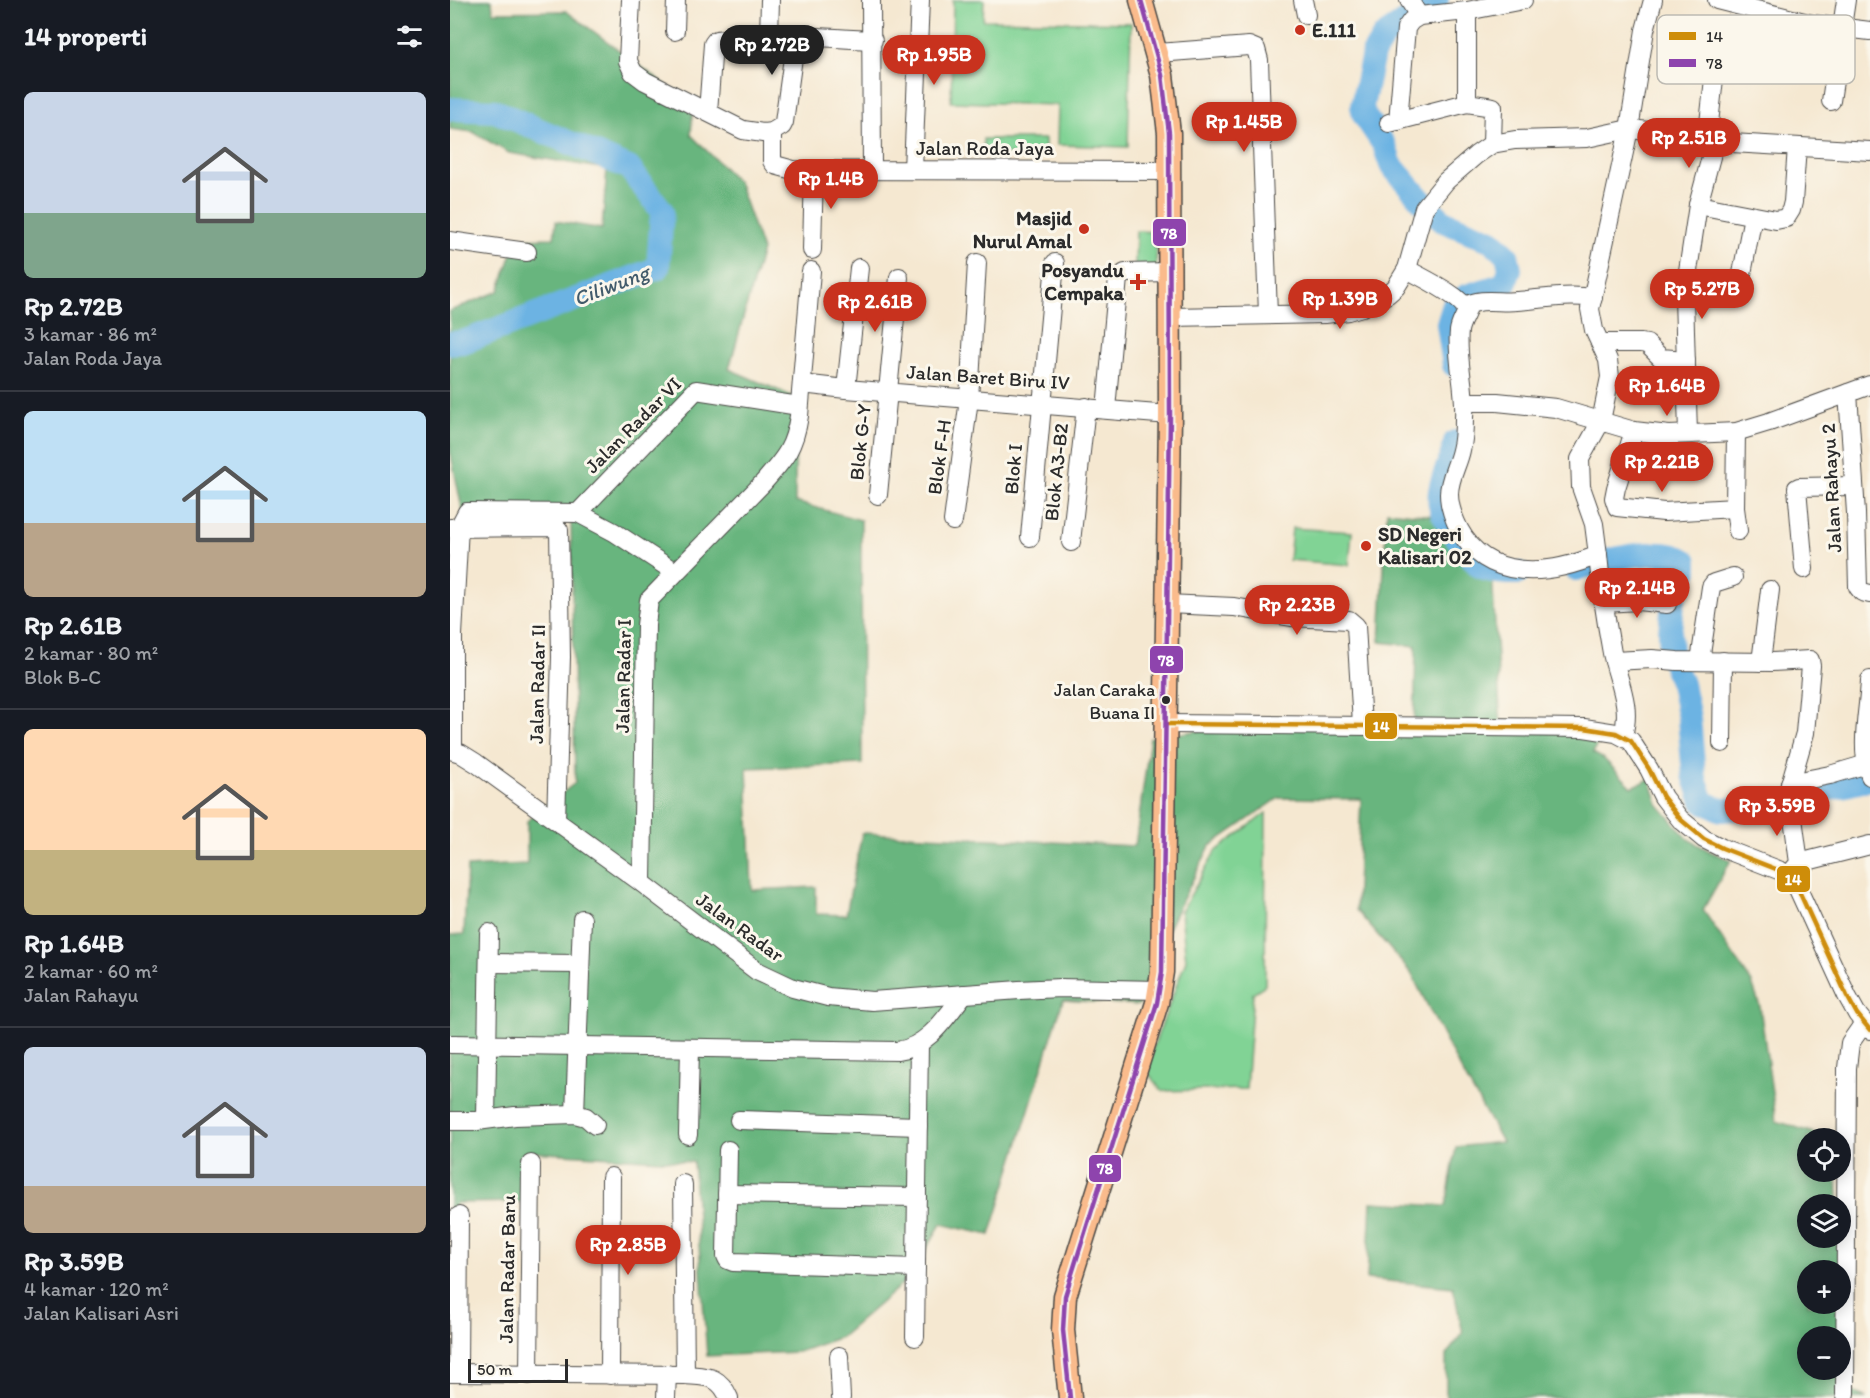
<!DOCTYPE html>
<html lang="id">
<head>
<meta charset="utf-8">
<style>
  body { margin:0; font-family:Itim,sans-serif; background:#242831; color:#f1f3f6; height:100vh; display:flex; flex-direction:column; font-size:22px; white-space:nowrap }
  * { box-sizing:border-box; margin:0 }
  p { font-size:20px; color:#9ea1a6 }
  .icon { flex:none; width:33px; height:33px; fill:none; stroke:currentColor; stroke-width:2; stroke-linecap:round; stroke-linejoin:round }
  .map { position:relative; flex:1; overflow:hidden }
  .panel { display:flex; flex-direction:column; background:#171b24; width:450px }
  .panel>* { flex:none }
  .fabs { position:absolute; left:1347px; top:1128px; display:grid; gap:12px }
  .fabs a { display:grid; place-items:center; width:54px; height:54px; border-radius:50%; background:#171b24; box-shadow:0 3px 15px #0003; font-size:30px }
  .scale { position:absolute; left:18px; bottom:15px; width:100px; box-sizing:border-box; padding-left:6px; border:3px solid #2b2b2b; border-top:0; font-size:16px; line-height:21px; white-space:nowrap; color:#2b2b2b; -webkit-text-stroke:4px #fbf7ec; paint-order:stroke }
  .price { position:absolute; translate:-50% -51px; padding:0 14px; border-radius:21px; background:#c8321e; color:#fff; font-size:20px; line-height:39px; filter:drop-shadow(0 2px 3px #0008) }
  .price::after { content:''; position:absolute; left:50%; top:36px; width:18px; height:14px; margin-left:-9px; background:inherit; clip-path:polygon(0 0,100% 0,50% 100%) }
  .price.on { background:#222; color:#fff }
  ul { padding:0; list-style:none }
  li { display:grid; align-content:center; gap:12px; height:318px; padding:0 24px }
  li+li { border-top:2px solid #363941 }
  li span { display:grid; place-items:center; height:186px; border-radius:9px; color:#555 }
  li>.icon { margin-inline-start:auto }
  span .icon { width:108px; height:108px; fill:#fffc; stroke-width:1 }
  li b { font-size:26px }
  h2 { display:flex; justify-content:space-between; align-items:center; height:72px; padding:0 24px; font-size:26px }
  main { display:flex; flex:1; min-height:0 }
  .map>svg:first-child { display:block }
</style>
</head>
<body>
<main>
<section class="panel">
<h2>14 properti<svg class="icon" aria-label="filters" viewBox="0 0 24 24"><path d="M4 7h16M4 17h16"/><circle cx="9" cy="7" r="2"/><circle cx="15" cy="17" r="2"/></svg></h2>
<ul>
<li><span style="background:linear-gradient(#c9d6e8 65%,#7fa58c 0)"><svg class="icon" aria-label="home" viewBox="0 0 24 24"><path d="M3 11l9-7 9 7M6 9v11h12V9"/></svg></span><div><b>Rp 2.72B</b><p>3 kamar · 86 m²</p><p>Jalan Roda Jaya</p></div></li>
<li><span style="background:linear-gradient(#bfe0f5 60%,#b9a48a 0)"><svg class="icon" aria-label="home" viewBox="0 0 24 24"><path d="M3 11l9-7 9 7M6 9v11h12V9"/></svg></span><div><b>Rp 2.61B</b><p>2 kamar · 80 m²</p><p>Blok B-C</p></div></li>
<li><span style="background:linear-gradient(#ffd9b3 65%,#c2b280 0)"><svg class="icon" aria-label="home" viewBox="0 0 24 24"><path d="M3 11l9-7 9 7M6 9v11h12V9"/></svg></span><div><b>Rp 1.64B</b><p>2 kamar · 60 m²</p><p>Jalan Rahayu</p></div></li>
<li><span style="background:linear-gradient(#c9d6e8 75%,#b9a48a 0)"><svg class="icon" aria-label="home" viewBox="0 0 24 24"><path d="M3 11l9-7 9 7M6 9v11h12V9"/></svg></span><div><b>Rp 3.59B</b><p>4 kamar · 120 m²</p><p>Jalan Kalisari Asri</p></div></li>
</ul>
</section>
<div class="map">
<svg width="1420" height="1398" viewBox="0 0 1420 1398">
  <rect width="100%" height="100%" fill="#fbf7ec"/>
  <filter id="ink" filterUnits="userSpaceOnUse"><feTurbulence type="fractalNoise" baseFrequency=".0167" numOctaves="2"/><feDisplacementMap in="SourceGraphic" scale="12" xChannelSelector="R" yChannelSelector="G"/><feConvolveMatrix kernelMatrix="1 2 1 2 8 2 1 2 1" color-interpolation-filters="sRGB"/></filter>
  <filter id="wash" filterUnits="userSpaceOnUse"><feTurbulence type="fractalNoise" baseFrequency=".008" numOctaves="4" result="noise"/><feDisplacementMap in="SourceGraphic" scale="24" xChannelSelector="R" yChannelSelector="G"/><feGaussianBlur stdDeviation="1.35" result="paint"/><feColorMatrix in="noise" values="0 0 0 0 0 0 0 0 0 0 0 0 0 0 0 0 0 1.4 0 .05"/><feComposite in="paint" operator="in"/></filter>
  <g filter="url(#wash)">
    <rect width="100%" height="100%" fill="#f5e8d1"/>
    <g fill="#81d395" stroke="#567f60" stroke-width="1.5">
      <polygon points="503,0 534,0 533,20 681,23 678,147 607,145 608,105 501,102"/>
      <polygon points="533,139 595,139 595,154 534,155"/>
      <polygon points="686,231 707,232 706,266 685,265"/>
      <polygon points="842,528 902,532 899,565 839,560"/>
      <polygon points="816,813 815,985 803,993 796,1089 712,1091 695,1069 736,960 731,912 765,852"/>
    </g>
    <path fill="#68b57e" stroke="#4a7054" stroke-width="1.5" fill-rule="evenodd" d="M 0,0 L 42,0 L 43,12 L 116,11 L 243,105 L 241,135 L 288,182 L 312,250 L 279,369 L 346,398 L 345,502 L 411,520 L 412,764 L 297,768 L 302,890 L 366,887 L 366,914 L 396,915 L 412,833 L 685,846 L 700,738 L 792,724 L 964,730 L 966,646 L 930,642 L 937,511 L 992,517 L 1017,556 L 1042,572 L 1051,728 L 1151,736 L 1143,753 L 1154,759 L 1182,787 L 1200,779 L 1208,804 L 1238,839 L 1261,852 L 1281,860 L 1253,910 L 1302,983 L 1310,1007 L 1326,1121 L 1380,1138 L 1358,1138 L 1358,1172 L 1387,1172 L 1388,1204 L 1358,1204 L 1358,1238 L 1390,1238 L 1396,1389 L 1417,1398 L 996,1398 L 996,1355 L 1013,1333 L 1003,1287 L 917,1279 L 921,1202 L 996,1206 L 1006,1147 L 1052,1142 L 1006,1061 L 961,973 L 906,910 L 911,799 L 829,798 L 760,846 L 710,944 L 689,1005 L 613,1000 L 540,1235 L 491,1224 L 458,1279 L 391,1337 L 348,1352 L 257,1356 L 243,1162 L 81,1152 L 77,1202 L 6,1203 L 0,1226 L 0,935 L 14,934 L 17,867 L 77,864 L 77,821 L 125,783 L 121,521 L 13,514 L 0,450 L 0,311 L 49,291 L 67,239 L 104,238 L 106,221 L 152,229 L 157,169 L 59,153 L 23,132 L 0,129 ZM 1358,1270 L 1390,1270 L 1390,1304 L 1358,1304 ZM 1358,1336 L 1390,1336 L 1390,1370 L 1358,1370 Z"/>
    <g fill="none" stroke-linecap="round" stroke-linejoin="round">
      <g stroke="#6cb3e3" stroke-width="24">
        <polyline points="987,0 934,36 923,54 912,106 914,115 934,145 941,165 971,200 993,221 1042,241 1057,255 1060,269 1055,284 1016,296 1004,305 998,324 1004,365"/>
        <polyline points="0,109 45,111 179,168 212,211 208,268 13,342 0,343"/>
        <path d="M 1005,442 C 1003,461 986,484 990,505 C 992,518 1020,559 1031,567 C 1042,573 1056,573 1068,573"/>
        <path d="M 1126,569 C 1154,561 1210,544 1236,561 L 1236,572 L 1228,586 L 1223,603 L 1220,631 L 1221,655 L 1232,684 L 1239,718 L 1244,775 L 1253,802 L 1272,810 L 1333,805 L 1358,794 L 1420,779"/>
      </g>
    </g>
  </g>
  <g filter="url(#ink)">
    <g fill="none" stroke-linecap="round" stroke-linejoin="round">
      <defs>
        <g id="minor">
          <polyline points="181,0 178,61 183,72 195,81 293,130 313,133 322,132 322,161 325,165 343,170 720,171"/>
          <polyline points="421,0 422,170"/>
          <polyline points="853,0 856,15"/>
          <polyline points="959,0 969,16"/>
          <polyline points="1267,0 1362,24 1420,31"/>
          <polyline points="1017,11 1017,103 1043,107 1042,144"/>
          <polyline points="225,31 226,0"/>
          <polyline points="319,37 320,0"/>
          <polyline points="708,53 799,46 806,49 809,60 818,315"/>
          <polyline points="1381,101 1396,0"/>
          <path d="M 258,112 L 263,44 L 266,40 C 317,31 371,38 423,40"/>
          <polyline points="948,121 956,28 961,21 969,16 1017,11 1073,0"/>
          <polyline points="939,123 1017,103"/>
          <polyline points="322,132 332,126 334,122 346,36"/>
          <polyline points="1257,141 1265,70"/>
          <polyline points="463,170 470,0"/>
          <polyline points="1248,205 1326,220 1336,218 1341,210 1343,202 1347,147"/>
          <polyline points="0,241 77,252"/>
          <polyline points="362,250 364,170"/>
          <path d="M 957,269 C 972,278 1010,295 1017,310 C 1015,317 1010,323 1009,331 C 1006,358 1016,390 1014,418 C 1014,429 1014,440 1011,450 C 1008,465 999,478 999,494 C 999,506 1004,519 1009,529 C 1038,583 1100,575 1148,555 C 1151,588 1156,621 1162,653 C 1168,681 1182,706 1173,735"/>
          <polyline points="1290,284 1303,216"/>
          <path d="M 1016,306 C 1032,297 1049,303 1067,301 C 1093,299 1116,294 1143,298"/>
          <polyline points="720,317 875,314 898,311 912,307 938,294 946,287 957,269 974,208 996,181 1026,155 1042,144 1065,140 1137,138 1179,129 1210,132 1265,142 1420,151"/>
          <polyline points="1150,343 1191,343 1197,344 1211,358 1236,360"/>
          <polyline points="352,384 396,389 720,415"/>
          <polyline points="396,389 409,268"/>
          <polyline points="1398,393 1406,513 1408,587 1412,592 1420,594"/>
          <polyline points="1015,402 1047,402 1106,408 1184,431 1219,435 1286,432 1319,422 1420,385"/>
          <polyline points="656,409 668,278 675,273 720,272"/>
          <polyline points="1184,431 1166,488 1164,498 1167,507 1214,512 1285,508"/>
          <polyline points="1286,432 1285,508 1288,531"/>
          <polyline points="1238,434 1234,297 1248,205 1265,142"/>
          <polyline points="428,495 449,277"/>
          <polyline points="128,513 246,390 349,406"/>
          <polyline points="503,521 519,399 527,263"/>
          <polyline points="0,528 106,527 109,530 111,657 106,820"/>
          <polyline points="580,537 605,263"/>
          <polyline points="621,542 636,407"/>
          <polyline points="1148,555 1144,524 1131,487 1130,459 1151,421 1160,377 1158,360 1144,330 1140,309 1179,129 1195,30 1203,0"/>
          <polyline points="1354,569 1347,488 1349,487 1404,486"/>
          <polyline points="1155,603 1188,601 1217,604"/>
          <polyline points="717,604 784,607 841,617 899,620 906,626 912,725"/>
          <polyline points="1164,661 1202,659 1227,661 1322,662 1360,660 1361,666 1355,733 1339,788 1349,863 1339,875"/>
          <polyline points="1250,661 1261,587 1264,583 1283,577"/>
          <polyline points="1311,662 1320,590"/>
          <path d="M 1420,680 C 1419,711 1409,746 1420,776"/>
          <polyline points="716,724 1134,728 1166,733 1181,741 1199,769 1213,797 1230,819 1254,839 1272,848 1331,871 1343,878 1397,996 1407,1014 1420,1030"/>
          <polyline points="1272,743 1273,661"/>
          <polyline points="0,750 10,753 26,763 192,883 307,971 343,988 378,997 422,1001 569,990 610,988 710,990"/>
          <polyline points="3,750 3,635 9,527 17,512 128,513 164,532 225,572"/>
          <polyline points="1340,783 1380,775 1417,764"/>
          <polyline points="1349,863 1420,845"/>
          <path d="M 192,883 L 196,625 L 199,600 L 313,483 C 334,459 344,449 349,416 L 361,271"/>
          <polyline points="39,963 130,964"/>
          <path d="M 0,1044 L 447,1051 C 478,1047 496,1017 514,994"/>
          <polyline points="125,1114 132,919"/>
          <polyline points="36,1119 39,933"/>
          <polyline points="289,1120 468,1126"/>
          <polyline points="0,1121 27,1121 65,1116 125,1114 136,1117 145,1125"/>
          <polyline points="238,1135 240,1048"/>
          <polyline points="278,1150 276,1256 278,1260 283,1262 466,1268"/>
          <polyline points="233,1184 235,1375"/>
          <polyline points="277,1194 467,1197"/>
          <polyline points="465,1337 469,1044"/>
          <polyline points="389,1356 391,1398"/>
          <path d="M 0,1373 L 235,1375 C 258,1377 269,1375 279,1398"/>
          <polyline points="8,1373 9,1216"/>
          <polyline points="79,1375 81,1164"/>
          <polyline points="160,1375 161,1177"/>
          <polyline points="1395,1394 1397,1068 1400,1043 1414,1023"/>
          <polyline points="216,1398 217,1374"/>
        </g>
        <polyline id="major" points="620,1398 613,1330 615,1296 707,1003 712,972 720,415 719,133 712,75 691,0"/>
      </defs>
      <use href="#minor" stroke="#494744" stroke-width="20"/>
      <use href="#major" stroke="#494744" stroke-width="25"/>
      <use href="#minor" stroke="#fff" stroke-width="18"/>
      <use href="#major" stroke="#fabb8c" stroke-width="22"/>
      <defs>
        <polyline id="bus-1" points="716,724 1134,728 1166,733 1181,741 1199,769 1213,797 1230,819 1254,839 1272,848 1331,871 1343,878 1397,996 1407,1014 1420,1030"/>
        <polyline id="bus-2" points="620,1398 613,1330 615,1296 707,1003 712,972 720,415 719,133 712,75 691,0"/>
      </defs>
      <use href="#bus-1" stroke="#fbf7ec" stroke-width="9"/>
      <use href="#bus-2" stroke="#fbf7ec" stroke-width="9"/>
      <use href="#bus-1" stroke="#ce8d09" stroke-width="4.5"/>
      <use href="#bus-2" stroke="#8e44ad" stroke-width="4.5"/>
    </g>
  </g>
  <g fill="#c8321e" stroke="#fbf7ec" stroke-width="2">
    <circle cx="850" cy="30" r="6"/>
    <circle cx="634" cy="229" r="6"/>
    <path d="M685 273h6v6h6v6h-6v6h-6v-6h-6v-6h6z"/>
    <circle cx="916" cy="546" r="6"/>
  </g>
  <circle fill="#2b2b2b" stroke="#fbf7ec" stroke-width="2" cx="716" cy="700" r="5"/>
  <g text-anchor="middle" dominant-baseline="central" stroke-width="6" stroke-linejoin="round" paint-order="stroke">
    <g font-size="18" fill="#2b2b2b" stroke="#fbf7ec" text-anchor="end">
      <text x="705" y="690">Jalan Caraka<tspan x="705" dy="23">Buana II</tspan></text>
    </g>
    <g font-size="20" font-weight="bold" fill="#2b2b2b" stroke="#fbf7ec" text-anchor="start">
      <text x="862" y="30">E.111</text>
      <text x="622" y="218" text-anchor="end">Masjid<tspan x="622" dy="23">Nurul Amal</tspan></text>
      <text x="674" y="270" text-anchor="end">Posyandu<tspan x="674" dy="23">Cempaka</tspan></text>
      <text x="928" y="534">SD Negeri<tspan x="928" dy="23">Kalisari 02</tspan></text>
    </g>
    <g font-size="20" fill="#2b2b2b" stroke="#fbf7ec">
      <text x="535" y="148">Jalan Roda Jaya</text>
      <text transform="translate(538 377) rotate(4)">Jalan Baret Biru IV</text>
      <text transform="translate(183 425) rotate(-45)">Jalan Radar VI</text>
      <text transform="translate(410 442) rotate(-84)">Blok G-Y</text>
      <text transform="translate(489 457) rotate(-82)">Blok F-H</text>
      <text transform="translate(563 469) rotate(-85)">Blok I</text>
      <text transform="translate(606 472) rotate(-84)">Blok A3-B2</text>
      <text transform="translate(1381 488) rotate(-93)">Jalan Rahayu 2</text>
      <text transform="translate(173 676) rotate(-89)">Jalan Radar I</text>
      <text transform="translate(87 684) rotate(-89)">Jalan Radar II</text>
      <text transform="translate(290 927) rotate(36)">Jalan Radar</text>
      <text transform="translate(57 1269) rotate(-89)">Jalan Radar Baru</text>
    </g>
    <g font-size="21" font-style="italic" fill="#425b6b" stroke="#fbf7ec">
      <text transform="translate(161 285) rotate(-21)">Ciliwung</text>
    </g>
  </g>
  <rect x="1207" y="15" width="198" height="69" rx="9" fill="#fbf7ec" stroke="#bdbab2" stroke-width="1.5"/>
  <rect x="1219" y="32" width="27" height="8" fill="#ce8d09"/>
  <rect x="1219" y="59" width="27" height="8" fill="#8e44ad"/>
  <g font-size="16" fill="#2b2b2b">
    <text x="1256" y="42">14</text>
    <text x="1256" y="69">78</text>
  </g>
  <g stroke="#fbf7ec" stroke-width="2">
    <rect x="702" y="218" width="35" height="29" rx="6" fill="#8e44ad"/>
    <rect x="699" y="645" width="35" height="29" rx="6" fill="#8e44ad"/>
    <rect x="914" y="712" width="34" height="28" rx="6" fill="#ce8d09"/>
    <rect x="1326" y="865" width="35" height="28" rx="6" fill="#ce8d09"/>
    <rect x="638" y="1154" width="34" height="29" rx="6" fill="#8e44ad"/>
  </g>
  <g font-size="16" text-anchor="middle" font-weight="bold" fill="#fff">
    <text x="719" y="239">78</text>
    <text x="716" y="666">78</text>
    <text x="931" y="732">14</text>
    <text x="1343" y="885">14</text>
    <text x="655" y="1174">78</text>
  </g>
</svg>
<div class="fabs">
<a><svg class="icon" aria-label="locate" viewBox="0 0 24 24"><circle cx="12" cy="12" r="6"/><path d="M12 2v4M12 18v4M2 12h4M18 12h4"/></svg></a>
<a><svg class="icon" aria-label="layers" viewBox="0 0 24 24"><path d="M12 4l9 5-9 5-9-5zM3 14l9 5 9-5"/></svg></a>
<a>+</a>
<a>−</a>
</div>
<div class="scale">50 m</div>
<b class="price on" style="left:322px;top:76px">Rp 2.72B</b>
<b class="price" style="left:484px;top:86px">Rp 1.95B</b>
<b class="price" style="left:794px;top:153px">Rp 1.45B</b>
<b class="price" style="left:1239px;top:169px">Rp 2.51B</b>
<b class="price" style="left:381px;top:210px">Rp 1.4B</b>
<b class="price" style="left:1252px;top:320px">Rp 5.27B</b>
<b class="price" style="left:890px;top:330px">Rp 1.39B</b>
<b class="price" style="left:425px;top:333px">Rp 2.61B</b>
<b class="price" style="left:1217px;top:417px">Rp 1.64B</b>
<b class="price" style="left:1212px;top:493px">Rp 2.21B</b>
<b class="price" style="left:1187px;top:619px">Rp 2.14B</b>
<b class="price" style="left:847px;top:636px">Rp 2.23B</b>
<b class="price" style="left:1327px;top:837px">Rp 3.59B</b>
<b class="price" style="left:178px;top:1276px">Rp 2.85B</b>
</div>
</main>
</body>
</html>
